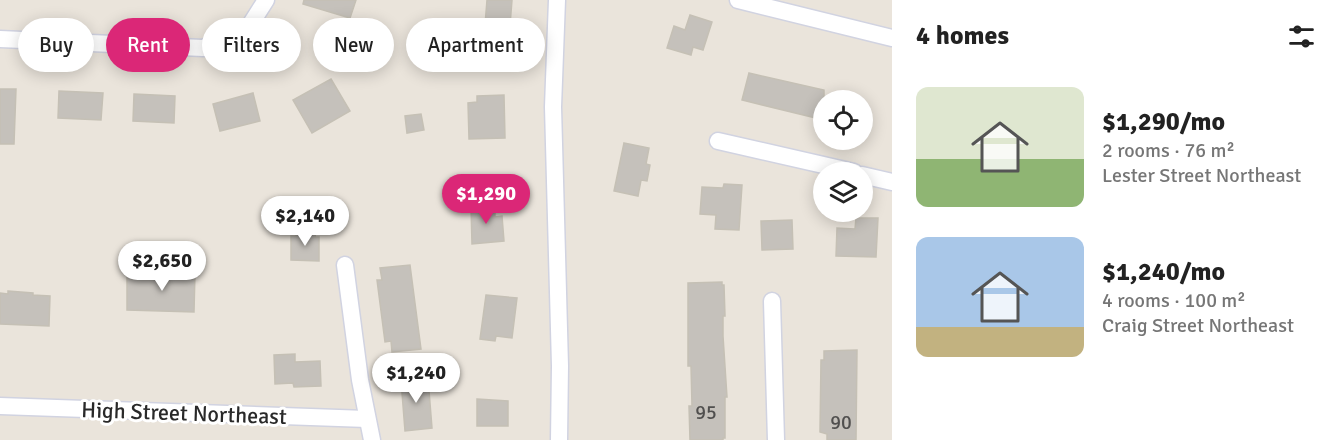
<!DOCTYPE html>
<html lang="en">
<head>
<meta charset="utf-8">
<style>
  body { margin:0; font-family:Signika,sans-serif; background:#f6f6f6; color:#222; height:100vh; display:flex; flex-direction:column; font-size:22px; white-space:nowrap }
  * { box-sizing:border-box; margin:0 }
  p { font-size:20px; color:#767676 }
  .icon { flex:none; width:33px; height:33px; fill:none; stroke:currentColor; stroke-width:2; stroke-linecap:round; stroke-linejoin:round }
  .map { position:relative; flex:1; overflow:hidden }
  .details { display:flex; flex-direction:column; background:#fff; width:450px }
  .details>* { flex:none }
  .guide { position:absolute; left:18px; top:18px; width:570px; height:54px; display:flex; gap:12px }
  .fabs { position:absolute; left:813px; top:90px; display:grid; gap:12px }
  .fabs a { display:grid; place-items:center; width:60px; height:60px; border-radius:50%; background:#fff; box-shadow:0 3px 15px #0003; font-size:30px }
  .price { position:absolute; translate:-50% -51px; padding:0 14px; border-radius:21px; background:#fff; color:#222; font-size:20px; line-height:39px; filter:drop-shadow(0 2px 3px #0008) }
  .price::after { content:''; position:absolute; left:50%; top:36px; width:18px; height:14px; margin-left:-9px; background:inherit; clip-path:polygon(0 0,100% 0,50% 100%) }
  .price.current { background:#db2777; color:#fff }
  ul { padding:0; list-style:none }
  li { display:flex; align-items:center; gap:18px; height:150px; padding:0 24px }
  li span { display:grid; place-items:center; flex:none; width:168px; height:120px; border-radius:12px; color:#555 }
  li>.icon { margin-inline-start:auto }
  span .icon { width:72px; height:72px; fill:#fffc; stroke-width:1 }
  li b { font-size:26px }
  h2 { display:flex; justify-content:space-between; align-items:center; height:72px; padding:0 24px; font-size:26px }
  .chip { padding:0 21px; border-radius:27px; background:#fff; box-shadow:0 3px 15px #0003; font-size:21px; line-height:54px }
  .chip.current { background:#db2777; color:#fff }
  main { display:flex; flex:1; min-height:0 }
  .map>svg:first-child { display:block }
</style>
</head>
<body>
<main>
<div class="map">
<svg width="892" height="440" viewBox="0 0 892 440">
  <rect width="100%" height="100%" fill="#eae4db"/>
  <g fill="#c5c1bb" stroke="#c5c0b5" stroke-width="1.5">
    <polygon points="304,0 356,0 350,18 303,4"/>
    <polygon points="487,0 512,0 509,38 489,37 490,25 485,25"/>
    <polygon points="690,15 712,22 703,50 693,47 691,55 667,48 674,26 685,30"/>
    <polygon points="749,73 824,90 824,120 742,100"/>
    <polygon points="331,79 350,111 312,133 293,100"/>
    <polygon points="0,89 16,89 14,144 0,144"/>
    <polygon points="59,91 103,93 101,120 58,118"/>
    <polygon points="253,93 260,121 220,131 213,104"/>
    <polygon points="134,94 175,96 174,123 133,121"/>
    <polygon points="504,95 505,138 469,139 468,103 477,102 477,96"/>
    <polygon points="421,114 424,130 407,133 405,116"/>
    <polygon points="624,143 649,148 646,164 650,165 647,181 641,180 638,196 614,191"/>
    <polygon points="724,184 742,185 739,230 715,229 716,215 700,214 702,187 723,188"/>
    <polygon points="495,205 495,217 502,216 504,241 472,244 471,207"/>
    <polygon points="856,218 878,218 876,257 836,256 837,228 855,229"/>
    <polygon points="792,220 793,249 762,250 761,221"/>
    <polygon points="296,231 316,232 315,237 319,237 319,261 291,260 291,236 296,236"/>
    <polygon points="410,265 421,349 392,352 391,341 385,342 377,280 382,280 380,268"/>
    <polygon points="161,272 195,273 194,312 127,310 127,275 161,276"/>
    <polygon points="722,282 722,285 724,285 725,316 723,316 723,336 727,397 725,397 725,438 723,438 723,440 690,440 689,406 692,406 691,366 688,366 688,283"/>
    <polygon points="8,291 33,293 33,295 50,296 49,326 0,324 0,293 8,294"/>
    <polygon points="486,295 517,298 512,338 496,336 495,341 480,339"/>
    <polygon points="857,350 856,440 827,440 827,434 820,432 821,360 824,360 824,351"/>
    <polygon points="295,354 295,362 320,361 321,386 294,387 293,383 275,384 274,355"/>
    <polygon points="428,378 432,428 405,431 401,380"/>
    <polygon points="477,399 508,401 508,426 477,426"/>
  </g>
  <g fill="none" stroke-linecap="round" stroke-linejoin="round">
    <defs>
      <g id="minor">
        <polyline points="557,0 553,107 560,366 559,440"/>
        <polyline points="738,0 892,38"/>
        <polyline points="0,39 203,48 245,33 266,0"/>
        <polyline points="718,141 854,172"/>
        <polyline points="862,175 892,182"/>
        <polyline points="345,265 360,380 372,440"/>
        <polyline points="772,301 776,440"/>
        <polyline points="0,406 367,419"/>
      </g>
    </defs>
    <use href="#minor" stroke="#d1d3e1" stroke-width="19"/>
    <use href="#minor" stroke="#fff" stroke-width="16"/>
  </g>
  <g text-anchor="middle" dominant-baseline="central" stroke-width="6" stroke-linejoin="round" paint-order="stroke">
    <g font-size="20" fill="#504f4e">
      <text x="706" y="412">95</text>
      <text x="841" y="422">90</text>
    </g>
    <g font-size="22" fill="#292929" stroke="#fff">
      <text transform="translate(184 413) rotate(2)">High Street Northeast</text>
    </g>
  </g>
</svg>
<div class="fabs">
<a><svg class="icon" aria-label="locate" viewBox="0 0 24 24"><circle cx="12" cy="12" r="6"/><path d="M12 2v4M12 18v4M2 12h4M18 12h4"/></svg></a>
<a><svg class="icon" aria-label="layers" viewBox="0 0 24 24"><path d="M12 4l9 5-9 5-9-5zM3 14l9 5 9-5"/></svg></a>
</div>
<b class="price current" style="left:486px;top:225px">$1,290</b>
<b class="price" style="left:305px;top:247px">$2,140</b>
<b class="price" style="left:162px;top:292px">$2,650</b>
<b class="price" style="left:416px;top:404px">$1,240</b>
<div class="guide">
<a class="chip">Buy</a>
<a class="chip current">Rent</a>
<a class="chip">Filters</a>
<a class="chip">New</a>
<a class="chip">Apartment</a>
</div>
</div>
<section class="details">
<h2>4 homes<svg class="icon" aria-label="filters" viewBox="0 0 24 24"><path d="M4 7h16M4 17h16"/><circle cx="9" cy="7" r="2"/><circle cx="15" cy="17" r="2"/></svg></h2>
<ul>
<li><span style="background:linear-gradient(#dfe7d0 60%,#8fb573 0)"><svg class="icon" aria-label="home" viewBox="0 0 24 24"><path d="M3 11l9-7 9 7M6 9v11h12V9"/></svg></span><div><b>$1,290/mo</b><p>2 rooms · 76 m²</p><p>Lester Street Northeast</p></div></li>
<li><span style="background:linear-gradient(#a9c7e8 75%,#c2b280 0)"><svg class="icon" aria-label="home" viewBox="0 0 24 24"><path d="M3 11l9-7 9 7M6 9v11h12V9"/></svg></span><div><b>$1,240/mo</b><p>4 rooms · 100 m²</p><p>Craig Street Northeast</p></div></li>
</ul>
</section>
</main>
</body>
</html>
